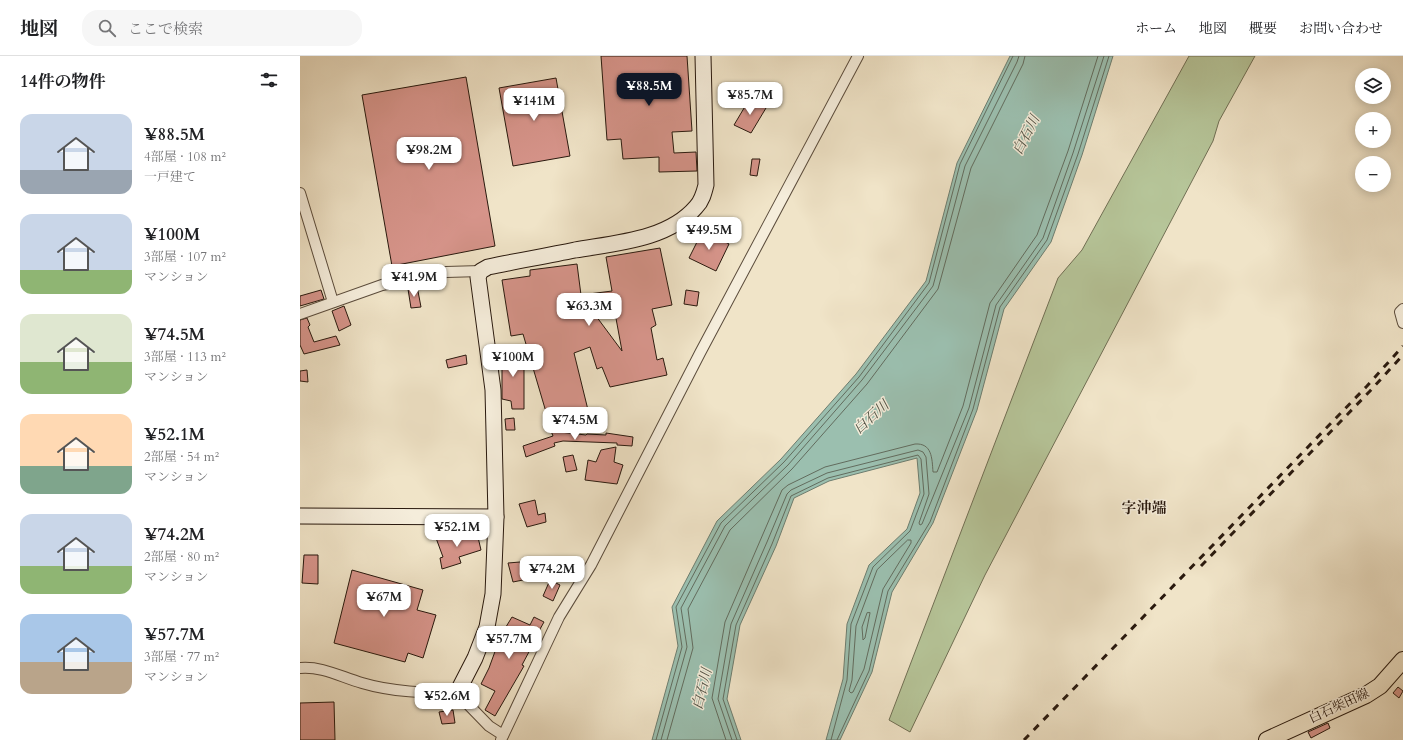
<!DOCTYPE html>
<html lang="ja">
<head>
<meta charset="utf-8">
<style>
  body { margin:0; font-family:Cardo,"Noto Serif JP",serif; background:#f6f6f6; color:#202124; height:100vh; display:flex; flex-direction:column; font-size:15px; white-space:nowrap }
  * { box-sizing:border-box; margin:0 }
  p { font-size:13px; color:#757577 }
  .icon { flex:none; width:22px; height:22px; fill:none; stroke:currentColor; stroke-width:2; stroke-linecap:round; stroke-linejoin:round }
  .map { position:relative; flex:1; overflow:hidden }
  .side { display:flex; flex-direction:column; background:#fff; width:300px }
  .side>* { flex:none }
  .tools { position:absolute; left:1055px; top:12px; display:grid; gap:8px }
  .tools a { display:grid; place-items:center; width:36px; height:36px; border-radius:50%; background:#fff; box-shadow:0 2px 10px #0003; font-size:20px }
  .price { position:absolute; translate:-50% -34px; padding:0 9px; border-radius:8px; background:#fff; color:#222; font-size:13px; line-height:26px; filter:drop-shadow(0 1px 2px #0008) }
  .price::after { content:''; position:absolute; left:50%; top:24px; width:12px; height:9px; margin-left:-6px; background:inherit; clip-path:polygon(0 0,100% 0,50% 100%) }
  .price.active { background:#111827; color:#fff }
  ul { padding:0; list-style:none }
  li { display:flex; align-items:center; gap:12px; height:100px; padding:0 20px }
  li span { display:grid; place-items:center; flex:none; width:112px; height:80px; border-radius:12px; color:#555 }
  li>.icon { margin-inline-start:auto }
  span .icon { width:48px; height:48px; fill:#fffc; stroke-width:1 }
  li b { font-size:17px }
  h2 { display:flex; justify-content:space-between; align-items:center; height:48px; padding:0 20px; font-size:17px }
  header { display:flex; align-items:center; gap:24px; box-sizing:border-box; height:56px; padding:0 20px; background:#fff; border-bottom:1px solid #e0e0e0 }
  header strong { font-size:19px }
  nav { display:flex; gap:22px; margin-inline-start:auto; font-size:14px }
  .search { width:280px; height:36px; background:#f6f6f6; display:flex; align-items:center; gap:10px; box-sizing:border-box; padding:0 14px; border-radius:16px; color:#757577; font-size:15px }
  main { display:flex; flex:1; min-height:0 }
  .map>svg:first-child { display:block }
</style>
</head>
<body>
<header>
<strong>地図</strong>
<div class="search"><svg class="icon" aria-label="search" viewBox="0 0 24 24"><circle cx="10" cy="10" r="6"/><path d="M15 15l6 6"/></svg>ここで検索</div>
<nav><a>ホーム</a><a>地図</a><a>概要</a><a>お問い合わせ</a></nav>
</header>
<main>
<section class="side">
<h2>14件の物件<svg class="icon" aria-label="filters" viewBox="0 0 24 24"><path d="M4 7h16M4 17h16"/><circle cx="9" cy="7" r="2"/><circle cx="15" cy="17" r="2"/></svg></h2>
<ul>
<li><span style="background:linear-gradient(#c9d6e8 70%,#9aa5b1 0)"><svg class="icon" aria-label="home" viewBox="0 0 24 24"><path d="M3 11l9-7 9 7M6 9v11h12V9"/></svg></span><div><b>¥88.5M</b><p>4部屋 · 108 m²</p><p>一戸建て</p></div></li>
<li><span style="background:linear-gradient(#c9d6e8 70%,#8fb573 0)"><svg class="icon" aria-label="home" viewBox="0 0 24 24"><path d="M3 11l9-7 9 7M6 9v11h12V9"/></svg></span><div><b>¥100M</b><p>3部屋 · 107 m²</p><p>マンション</p></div></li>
<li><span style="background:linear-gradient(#dfe7d0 60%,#8fb573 0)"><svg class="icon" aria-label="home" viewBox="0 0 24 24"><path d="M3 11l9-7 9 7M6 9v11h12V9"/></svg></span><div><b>¥74.5M</b><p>3部屋 · 113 m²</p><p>マンション</p></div></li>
<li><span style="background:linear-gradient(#ffd9b3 65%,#7fa58c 0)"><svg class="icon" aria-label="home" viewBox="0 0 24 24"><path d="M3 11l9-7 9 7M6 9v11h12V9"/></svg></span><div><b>¥52.1M</b><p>2部屋 · 54 m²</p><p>マンション</p></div></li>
<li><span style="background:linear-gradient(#c9d6e8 65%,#8fb573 0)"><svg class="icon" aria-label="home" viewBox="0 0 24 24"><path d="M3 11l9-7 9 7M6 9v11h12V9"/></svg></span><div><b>¥74.2M</b><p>2部屋 · 80 m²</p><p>マンション</p></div></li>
<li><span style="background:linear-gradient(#a9c7e8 60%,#b9a48a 0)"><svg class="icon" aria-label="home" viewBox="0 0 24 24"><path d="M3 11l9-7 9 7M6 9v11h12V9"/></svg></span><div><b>¥57.7M</b><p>3部屋 · 77 m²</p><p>マンション</p></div></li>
</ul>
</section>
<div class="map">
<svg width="1103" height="684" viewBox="0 0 1103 684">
  <rect width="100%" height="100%" fill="#f0e4c8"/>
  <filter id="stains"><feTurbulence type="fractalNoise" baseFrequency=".005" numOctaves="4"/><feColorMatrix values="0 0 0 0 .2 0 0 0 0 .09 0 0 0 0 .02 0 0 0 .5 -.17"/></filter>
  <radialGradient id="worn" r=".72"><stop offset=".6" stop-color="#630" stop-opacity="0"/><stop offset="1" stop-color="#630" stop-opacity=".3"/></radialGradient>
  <polygon fill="#b6c599" stroke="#706f54" points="889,0 955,0 919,65 913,85 685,519 610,676 589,664 758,222 782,194"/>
  <polygon fill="#9bbfaf" stroke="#6d7d6f" points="710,0 813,0 782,99 751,186 704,253 677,354 633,467 592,536 572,616 540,684 526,684 543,623 547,568 569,509 607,473 620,437 617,402 529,425 494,442 476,490 440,569 427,643 441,684 352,684 378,590 372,551 417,465 481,403 556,318 626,225 657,107"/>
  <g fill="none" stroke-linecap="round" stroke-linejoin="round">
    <g stroke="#626c5e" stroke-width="1">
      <polygon points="608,484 611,484 611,487 583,533 564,613 553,636 551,637 549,635 552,624 556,570 577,514"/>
      <polygon points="570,557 565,582 563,584 562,571 567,557"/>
      <polyline points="356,684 382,591 376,551 421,467 484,406 559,321 629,227 660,108 713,0"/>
      <polyline points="361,684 387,591 381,552 425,470 488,409 562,324 633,230 665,110 717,6 719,0"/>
      <polyline points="367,684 393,592 388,553 430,474 492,413 567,328 638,233 671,112 723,8 725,0"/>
      <path d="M 426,684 L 412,642 L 425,566 L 482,434 L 488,429 L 525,411 L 615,388 C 632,387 632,402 633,416 L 637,416 L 663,350 L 690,247 L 737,179 L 768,95 L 798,0"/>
      <polyline points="432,684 418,643 431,568 467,486 487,438 491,434 527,417 618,394 623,396 626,401 629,438 619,467 620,469 622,468 669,352 696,249 743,182 773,97 804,0"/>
      <polyline points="437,684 423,643 436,569 472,488 491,440 528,422 618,399 621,403 624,438 610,475 573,511 551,568 547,624 531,684"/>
      <polyline points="537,684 569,615 588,535 630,466 673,353 700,251 747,184 778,98 809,0"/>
    </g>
  </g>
  <g fill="#d6948a" stroke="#29190e" fill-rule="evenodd">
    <polygon points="301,0 387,0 392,75 372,76 374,97 396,96 397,115 359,116 359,101 323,103 321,83 307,84"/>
    <polygon points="166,21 195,190 92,210 62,39"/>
    <polygon points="256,22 270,100 213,110 199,32"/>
    <polygon points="450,42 466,52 451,77 434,69"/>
    <polygon points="452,103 460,103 457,120 450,119"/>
    <polygon points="403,174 429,188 416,215 389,202"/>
    <path d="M 360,192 L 372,249 L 352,253 L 356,269 L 351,272 L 357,304 L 363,302 L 367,319 L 310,331 L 302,311 L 297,313 L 290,291 L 274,297 L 289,358 L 251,373 L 223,278 L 211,280 L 202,224 L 230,220 L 230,214 L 277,208 L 281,239 L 312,235 L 306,201 ZM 315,257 L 322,295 L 296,260 Z"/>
    <polygon points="117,230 121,251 111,252 108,233"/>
    <polygon points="21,234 24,243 0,250 0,240"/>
    <polygon points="386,234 399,236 397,250 384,248"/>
    <polygon points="44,250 51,269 39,275 32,255"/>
    <polygon points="7,262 10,269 8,271 14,286 36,280 40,289 4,298 0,289 0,264"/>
    <polygon points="202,295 224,295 224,353 212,353 211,345 202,343"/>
    <polygon points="166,299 167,308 148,312 146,304"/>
    <polygon points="7,314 8,326 0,325 0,315"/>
    <polygon points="214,362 215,374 206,374 205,363"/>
    <polygon points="251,375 286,379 287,378 306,379 306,377 333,381 332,390 317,389 317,387 263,385 254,387 255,390 226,401 223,390 253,380"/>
    <polygon points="316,391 314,406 323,409 317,428 285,424 288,404 296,406 301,394"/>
    <polygon points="273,399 277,414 266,416 263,401"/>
    <polygon points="235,444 238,459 245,457 246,466 227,471 219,448"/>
    <polygon points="156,477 157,484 177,477 181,494 159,501 161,507 142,513 140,502 143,501 136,482"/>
    <polygon points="4,499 18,499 18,528 2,527"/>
    <polygon points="220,506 223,524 213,526 208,507"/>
    <polygon points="52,514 123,534 117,554 136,559 123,602 108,597 105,606 34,587"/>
    <polygon points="250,524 260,529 253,545 243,540"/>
    <polygon points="212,561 230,569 234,561 244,566 230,591 231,592 222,609 224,610 195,660 185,654 195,635 181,628 189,612 201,579"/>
    <polygon points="1098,631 1103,635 1099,642 1093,637"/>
    <polygon points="34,646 35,684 0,684 0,647"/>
    <polygon points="153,654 155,667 142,668 139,656"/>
    <polygon points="1028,667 1030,672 1011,682 1008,676"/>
  </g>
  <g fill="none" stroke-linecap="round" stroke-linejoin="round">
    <defs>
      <g id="street">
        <polyline points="0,137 33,246"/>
        <polyline points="1103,253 1100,256 1103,267"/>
        <polyline points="0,258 82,229 146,216 181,215"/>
        <path d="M 0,612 C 22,610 41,621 62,627 C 92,636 126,637 157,637 L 189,670 L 203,679"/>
        <polyline points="201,684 259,561 291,509 400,297 558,0"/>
      </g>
      <g id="secondary">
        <polyline points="0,460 196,461"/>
        <path d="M 157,637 L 175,602 L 187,571 L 193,538 L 196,461 L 193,334 L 178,221 L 181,215 L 188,211 C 217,205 246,200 275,194 C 315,187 368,184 396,151 C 402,145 404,137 406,129 L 403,0"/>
      </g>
      <polyline id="primary" points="967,684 1066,639 1080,630 1103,604"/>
    </defs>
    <use href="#street" stroke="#5b4c3c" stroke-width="12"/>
    <use href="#secondary" stroke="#29190e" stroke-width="17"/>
    <use href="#primary" stroke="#29190e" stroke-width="18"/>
    <use href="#street" stroke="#f5eddb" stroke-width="10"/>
    <use href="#secondary" stroke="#f5eddb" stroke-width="15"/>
    <use href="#primary" stroke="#f0e4c8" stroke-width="16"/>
    <g stroke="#29190e" stroke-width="3" stroke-dasharray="7 7" stroke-linecap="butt">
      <polyline points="901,510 1070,335 1103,299"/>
      <polyline points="724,684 1067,330 1103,290"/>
    </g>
  </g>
  <g text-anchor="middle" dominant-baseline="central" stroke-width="3" stroke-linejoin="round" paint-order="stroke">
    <g font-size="13" fill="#29190e" stroke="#f5eddb">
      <text transform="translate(1039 650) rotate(-25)">白石柴田線</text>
    </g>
    <g font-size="14" font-style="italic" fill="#515346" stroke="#f5eddb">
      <text transform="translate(726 79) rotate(-63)">白石川</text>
      <text transform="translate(571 361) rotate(-42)">白石川</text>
      <text transform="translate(402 633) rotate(-76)">白石川</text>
    </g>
    <g font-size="15" font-weight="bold" fill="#29190e" stroke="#f5eddb">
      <text x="844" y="452">字沖端</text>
    </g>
  </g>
  <rect width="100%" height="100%" filter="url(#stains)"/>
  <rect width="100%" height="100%" fill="url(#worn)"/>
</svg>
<div class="tools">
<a><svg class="icon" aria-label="layers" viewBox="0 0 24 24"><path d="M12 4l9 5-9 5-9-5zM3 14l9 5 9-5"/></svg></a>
<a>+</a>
<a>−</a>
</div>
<b class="price active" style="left:349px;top:51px">¥88.5M</b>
<b class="price" style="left:450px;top:60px">¥85.7M</b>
<b class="price" style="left:234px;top:66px">¥141M</b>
<b class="price" style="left:129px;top:115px">¥98.2M</b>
<b class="price" style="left:409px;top:195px">¥49.5M</b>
<b class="price" style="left:114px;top:242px">¥41.9M</b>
<b class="price" style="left:289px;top:271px">¥63.3M</b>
<b class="price" style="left:213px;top:322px">¥100M</b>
<b class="price" style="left:275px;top:385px">¥74.5M</b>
<b class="price" style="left:157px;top:492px">¥52.1M</b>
<b class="price" style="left:252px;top:534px">¥74.2M</b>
<b class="price" style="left:84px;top:562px">¥67M</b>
<b class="price" style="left:209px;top:604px">¥57.7M</b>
<b class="price" style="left:147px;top:661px">¥52.6M</b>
</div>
</main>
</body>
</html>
